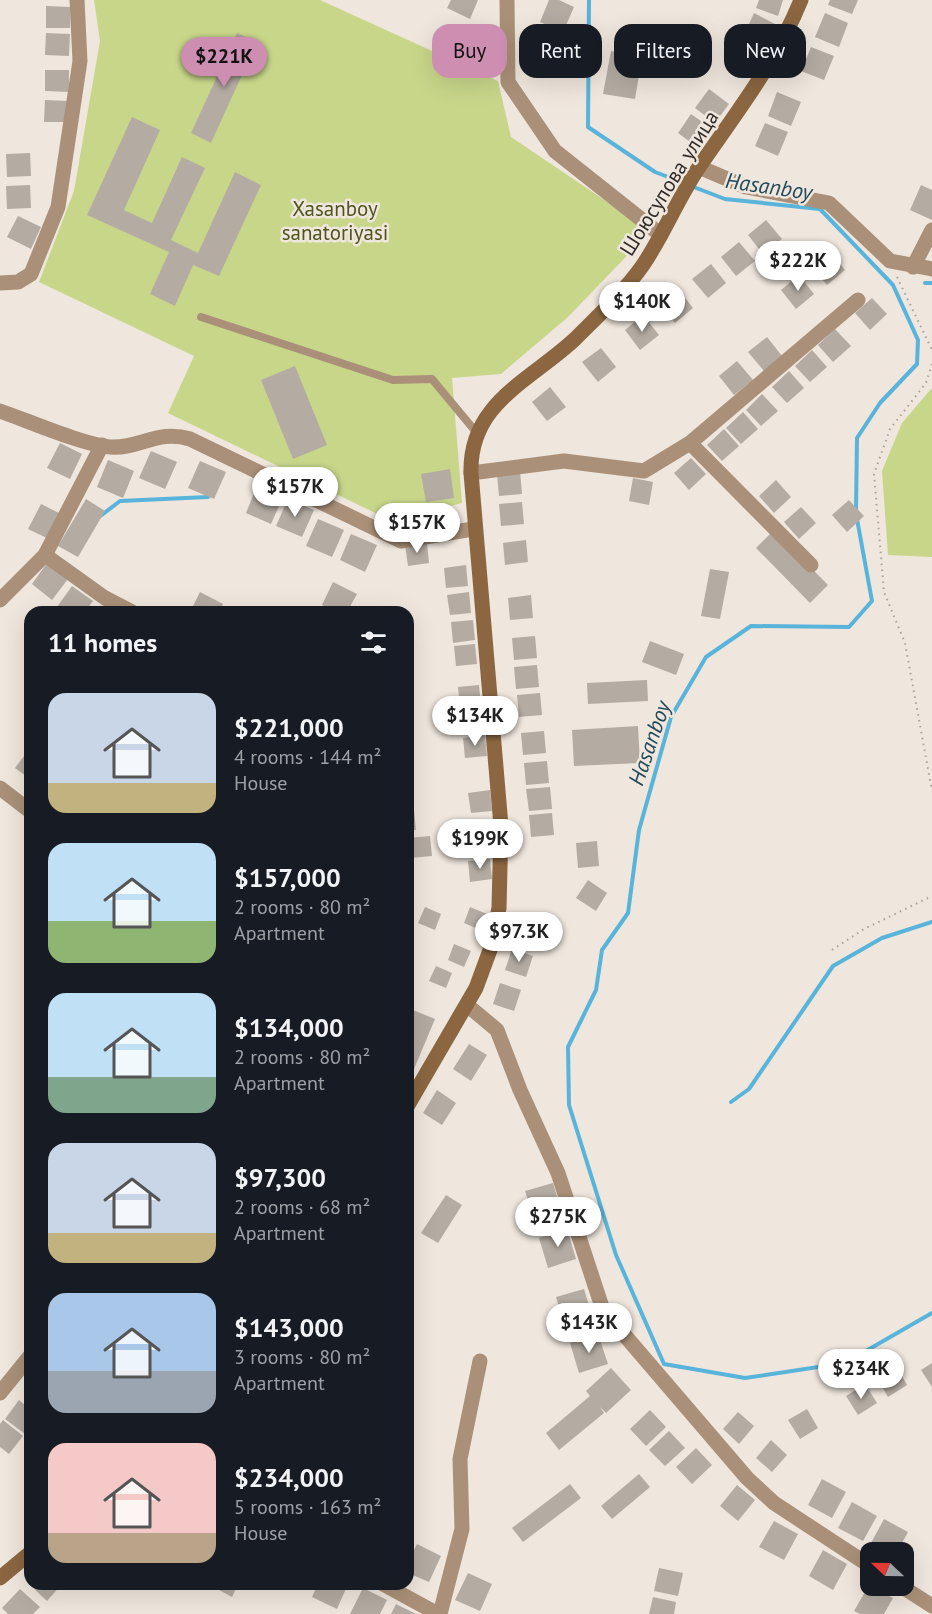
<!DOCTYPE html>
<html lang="en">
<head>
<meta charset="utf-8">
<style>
  body { margin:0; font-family:"PT Sans",sans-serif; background:#20242c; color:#f1f3f6; height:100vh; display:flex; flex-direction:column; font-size:22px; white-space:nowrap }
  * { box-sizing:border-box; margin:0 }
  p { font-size:20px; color:#9ea1a6 }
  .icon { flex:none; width:33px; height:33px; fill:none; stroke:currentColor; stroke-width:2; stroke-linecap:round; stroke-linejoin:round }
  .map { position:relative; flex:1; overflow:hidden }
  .sheet { position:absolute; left:24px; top:606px; width:390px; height:984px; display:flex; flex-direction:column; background:#171b24; border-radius:18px; box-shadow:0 6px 24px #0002 }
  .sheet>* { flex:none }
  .guide { position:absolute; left:432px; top:24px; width:410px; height:54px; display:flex; gap:12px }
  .needle { width:39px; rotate:292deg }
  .fabs { position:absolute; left:860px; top:1542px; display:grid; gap:12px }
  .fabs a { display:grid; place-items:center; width:54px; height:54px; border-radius:12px; background:#171b24; box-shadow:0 6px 24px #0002; font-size:30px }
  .price { position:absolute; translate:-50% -51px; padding:0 14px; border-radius:21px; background:#fff; color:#222; font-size:20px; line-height:39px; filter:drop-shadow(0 2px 3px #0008) }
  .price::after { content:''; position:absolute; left:50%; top:36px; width:18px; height:14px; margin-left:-9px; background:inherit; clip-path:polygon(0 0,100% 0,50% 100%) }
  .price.active { background:#cd8eb1; color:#111 }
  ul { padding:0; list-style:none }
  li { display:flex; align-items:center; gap:18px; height:150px; padding:0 24px }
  li span { display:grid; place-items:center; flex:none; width:168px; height:120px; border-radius:18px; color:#555 }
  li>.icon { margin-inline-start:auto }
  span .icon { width:72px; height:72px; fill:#fffc; stroke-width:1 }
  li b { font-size:26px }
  h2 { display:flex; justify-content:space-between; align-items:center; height:72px; padding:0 24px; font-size:26px }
  .pill { padding:0 21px; border-radius:18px; background:#171b24; box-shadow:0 6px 24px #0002; font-size:21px; line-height:54px }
  .pill.active { background:#cd8eb1; color:#111 }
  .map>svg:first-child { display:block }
</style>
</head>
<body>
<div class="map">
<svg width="932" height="1614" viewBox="0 0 932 1614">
  <rect width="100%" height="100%" fill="#efe6dd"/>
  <g fill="#c8d68a">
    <polygon points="94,0 320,0 498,81 511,137 637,222 644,238 568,317 501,374 452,378 462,503 392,521 168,413 194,356 39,282 74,191 100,41"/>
    <polygon points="932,388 932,557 888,555 882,471 902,423"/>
  </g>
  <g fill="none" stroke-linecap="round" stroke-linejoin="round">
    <g stroke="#58b4da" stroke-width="4">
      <polyline points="589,0 588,127 655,172 684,183"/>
      <polyline points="691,186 725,199 820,209 893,285 918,340 917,364 880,403 857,438 856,511"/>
      <polyline points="925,283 932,283"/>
      <polyline points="99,517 120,501 208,497"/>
      <polyline points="857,519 872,601 849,627 751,626 706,657 671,717 639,830 628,913 602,950 596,990 568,1047 569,1105 616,1255 664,1364 745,1378 845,1363 932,1313"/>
      <polyline points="731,1102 749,1089 833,966 882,938 932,922"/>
    </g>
  </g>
  <g fill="#b4aca3">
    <polygon points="451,0 478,0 470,19 447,8"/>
    <polygon points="549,0 559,0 574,7 563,32 540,22"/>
    <polygon points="759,0 783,0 778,16 756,8"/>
    <polygon points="830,0 858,0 852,14 828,5"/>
    <polygon points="46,6 70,7 70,28 46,28"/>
    <polygon points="754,13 775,24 763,47 743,37"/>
    <polygon points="825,13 848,23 839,47 815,37"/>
    <polygon points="46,33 70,34 69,56 45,55"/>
    <polygon points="237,33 257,42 211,143 191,133"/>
    <polygon points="739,43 759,53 748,75 728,64"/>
    <polygon points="811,47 834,56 824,80 801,71"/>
    <polygon points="611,51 642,57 635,99 603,94"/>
    <polygon points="45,70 69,70 69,92 45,91"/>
    <polygon points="709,89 729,104 715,123 695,108"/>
    <polygon points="777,92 801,102 791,126 768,116"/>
    <polygon points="45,100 69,101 68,122 44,122"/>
    <polygon points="691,114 711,128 697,147 678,133"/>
    <polygon points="132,117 160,130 124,210 152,223 182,157 205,168 171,240 198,253 235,172 261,185 219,276 193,265 175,306 150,294 169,252 87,215"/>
    <polygon points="765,123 788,132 778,156 755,146"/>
    <polygon points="30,153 31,176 7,177 6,154"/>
    <polygon points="30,185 31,208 7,209 6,186"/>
    <polygon points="921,185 932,190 932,220 910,210"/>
    <polygon points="18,216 41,227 31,249 7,237"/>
    <polygon points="766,220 782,239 763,254 748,235"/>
    <polygon points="739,242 755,261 736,276 721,257"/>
    <polygon points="830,251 845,270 827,285 811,266"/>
    <polygon points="711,264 726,283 708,298 692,279"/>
    <polygon points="799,275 814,294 796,309 781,290"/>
    <polygon points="678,289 693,308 675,323 659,304"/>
    <polygon points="872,298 887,314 870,330 855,313"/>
    <polygon points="643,315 659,335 640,350 625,330"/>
    <polygon points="835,329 851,346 833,362 818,345"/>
    <polygon points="767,337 782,356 764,371 748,352"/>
    <polygon points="601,348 616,367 598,382 582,362"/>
    <polygon points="812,350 827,367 810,382 795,366"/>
    <polygon points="737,361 753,380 734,395 719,376"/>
    <polygon points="295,366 327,445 293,459 261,380"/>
    <polygon points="789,371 804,388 787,403 772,387"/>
    <polygon points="550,387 566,407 547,421 532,402"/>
    <polygon points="762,394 778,411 761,426 746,410"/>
    <polygon points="743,412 758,429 741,444 726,428"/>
    <polygon points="724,429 739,446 722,461 707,445"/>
    <polygon points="60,443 82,454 70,479 47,468"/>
    <polygon points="151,451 177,462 165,489 139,478"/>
    <polygon points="691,458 706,474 689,490 674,473"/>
    <polygon points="108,460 134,471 123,498 97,487"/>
    <polygon points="200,461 226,472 214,499 188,488"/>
    <polygon points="450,469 454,498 426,502 421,474"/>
    <polygon points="520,471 522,494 499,496 497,474"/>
    <polygon points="633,478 653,482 649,505 629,501"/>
    <polygon points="776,480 791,497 774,513 759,496"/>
    <polygon points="257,486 283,497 271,524 246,513"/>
    <polygon points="86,499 105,511 78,557 58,546"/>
    <polygon points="288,499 314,510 302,537 276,526"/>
    <polygon points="849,500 864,516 847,532 832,515"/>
    <polygon points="522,502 524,524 501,526 499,504"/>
    <polygon points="41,504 63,515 51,540 28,529"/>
    <polygon points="801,507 816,523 799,539 784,522"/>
    <polygon points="318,519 344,530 332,557 306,546"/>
    <polygon points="774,530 828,585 810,603 756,548"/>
    <polygon points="351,534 377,545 365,572 340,560"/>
    <polygon points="526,540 528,562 505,565 503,543"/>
    <polygon points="427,543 429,563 408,566 405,545"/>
    <polygon points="47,563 68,579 52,600 32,584"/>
    <polygon points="466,565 468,586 446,588 444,568"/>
    <polygon points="710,569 729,572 720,619 701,616"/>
    <polygon points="333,582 357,594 347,612 335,612 322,605"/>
    <polygon points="72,586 93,601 85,612 64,612 57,607"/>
    <polygon points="200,592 223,604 219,612 190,612"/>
    <polygon points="469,592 471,613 450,615 447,595"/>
    <polygon points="531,595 533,618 510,620 508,598"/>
    <polygon points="473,620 475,640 453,643 451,622"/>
    <polygon points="535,636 537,658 514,660 512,638"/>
    <polygon points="650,641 684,654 676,675 642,662"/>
    <polygon points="475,644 477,664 456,666 454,646"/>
    <polygon points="537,665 539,687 516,689 514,667"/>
    <polygon points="647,680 648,701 588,704 587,683"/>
    <polygon points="479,685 481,705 460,707 458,687"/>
    <polygon points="540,693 542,715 519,717 517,695"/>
    <polygon points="638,726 640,763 574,766 572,730"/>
    <polygon points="544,731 546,753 523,755 521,733"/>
    <polygon points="485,735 487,756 465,758 463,738"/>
    <polygon points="30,748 30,779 15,768"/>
    <polygon points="547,761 549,783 526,785 524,763"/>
    <polygon points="550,787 552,809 529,811 526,789"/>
    <polygon points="490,790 492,811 471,813 468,793"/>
    <polygon points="414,810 416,830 408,831 408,811"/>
    <polygon points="552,813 554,835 531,837 529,815"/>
    <polygon points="489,831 491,852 469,854 467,834"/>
    <polygon points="430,836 432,856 410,858 408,838"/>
    <polygon points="597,841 599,866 578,868 576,843"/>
    <polygon points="490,859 492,879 470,882 468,861"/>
    <polygon points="588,880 607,893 596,911 576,898"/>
    <polygon points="425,907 441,914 435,930 418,923"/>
    <polygon points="470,907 487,914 480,930 464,923"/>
    <polygon points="454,944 471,951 464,967 448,960"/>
    <polygon points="512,949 533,956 526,977 505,970"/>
    <polygon points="436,966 452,973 446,988 429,981"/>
    <polygon points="500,983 521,990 514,1011 493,1004"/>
    <polygon points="413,1010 435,1019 414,1069 408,1066 408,1020"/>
    <polygon points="469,1044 487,1055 471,1081 453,1069"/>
    <polygon points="437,1090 456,1103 442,1125 423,1113"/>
    <polygon points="553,1183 562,1213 534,1221 525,1191"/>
    <polygon points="446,1195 462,1205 438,1243 421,1233"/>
    <polygon points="567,1229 576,1259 548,1268 539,1238"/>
    <polygon points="584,1289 593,1319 565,1327 556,1297"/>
    <polygon points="598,1334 608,1364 579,1373 570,1343"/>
    <polygon points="932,1363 932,1387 921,1370"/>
    <polygon points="896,1366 907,1385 888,1397 877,1378"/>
    <polygon points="611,1368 631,1390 606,1413 600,1407 604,1413 559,1450 546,1433 590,1396 586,1391"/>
    <polygon points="865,1384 877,1403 858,1415 846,1396"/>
    <polygon points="19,1400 30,1409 30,1428 25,1434 5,1419"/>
    <polygon points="807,1409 818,1428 800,1439 788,1420"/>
    <polygon points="650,1410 666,1427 646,1446 630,1429"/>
    <polygon points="738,1412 754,1426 739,1444 723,1429"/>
    <polygon points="3,1420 23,1436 9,1454 0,1447 0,1424"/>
    <polygon points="669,1431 685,1448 665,1466 649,1450"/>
    <polygon points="771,1440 787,1455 772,1472 756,1458"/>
    <polygon points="696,1448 712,1465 692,1484 676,1467"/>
    <polygon points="639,1474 650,1487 612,1519 601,1506"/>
    <polygon points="822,1479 846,1492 832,1518 808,1505"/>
    <polygon points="570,1484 581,1498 523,1542 512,1528"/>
    <polygon points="737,1485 755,1500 738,1521 720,1506"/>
    <polygon points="852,1502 877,1516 863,1541 838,1528"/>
    <polygon points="884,1519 908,1532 897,1552 884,1552 870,1545"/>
    <polygon points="774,1521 798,1534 784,1560 759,1547"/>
    <polygon points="417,1544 441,1556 429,1582 408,1573 408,1562"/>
    <polygon points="823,1550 847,1564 833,1590 809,1576"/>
    <polygon points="659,1568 683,1573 678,1596 654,1591"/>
    <polygon points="468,1573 492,1584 480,1611 455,1600"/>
    <polygon points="29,1584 62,1584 47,1601"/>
    <polygon points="208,1584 238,1584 232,1597"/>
    <polygon points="318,1584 348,1584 337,1609 312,1597"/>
    <polygon points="869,1585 893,1598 884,1614 860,1614 854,1611"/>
    <polygon points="363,1588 387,1600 380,1614 350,1614"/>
    <polygon points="20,1589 40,1607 33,1614 8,1614 2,1608"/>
    <polygon points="653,1597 676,1602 674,1614 649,1614"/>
    <polygon points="396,1604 416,1614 391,1614"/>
  </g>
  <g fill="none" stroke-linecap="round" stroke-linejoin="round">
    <g stroke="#a9a29b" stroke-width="2" stroke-dasharray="1.5 4.5" stroke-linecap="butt">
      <polyline points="897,277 932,350"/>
      <polyline points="932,364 926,383 890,429 874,474 884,592 905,643 932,791"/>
      <polyline points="832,950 864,929 932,896"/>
    </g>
    <polyline stroke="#aa9078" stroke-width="8" points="201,317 393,380 432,379 476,432"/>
    <g stroke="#aa9078" stroke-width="15">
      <polyline points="507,0 508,82 555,151 661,235"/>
      <polyline points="699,167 746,187 829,203 890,261 932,269"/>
      <polyline points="913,267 932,230"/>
      <polyline points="0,283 18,282 31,274 58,207 80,61 77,0"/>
      <path d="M 0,411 C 29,421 81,444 110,447 C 140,449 158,429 190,439 L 401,541 L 473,529"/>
      <polyline points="690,443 811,565"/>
      <polyline points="471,473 564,461 644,471 690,443 858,300"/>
      <polyline points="45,555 105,598 132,612"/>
      <polyline points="0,600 45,555 102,445"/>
      <polyline points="0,788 30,811"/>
      <polyline points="467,1005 497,1030 520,1090 558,1173 603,1310 747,1478 774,1503 870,1566"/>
      <polyline points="0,1393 30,1356"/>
      <polyline points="383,1584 438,1614"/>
      <polyline points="901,1586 932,1606"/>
      <polyline points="440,1614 462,1529 460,1459 480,1361"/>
    </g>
    <g stroke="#8b6641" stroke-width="15">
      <path d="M 408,1105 L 476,988 L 490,950 L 499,908 L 501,826 L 471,473 C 469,403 530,381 575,339 C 598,316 624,292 643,265 C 664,234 678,198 699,167 C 738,110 775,64 801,0"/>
      <polyline points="0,1578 30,1553"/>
    </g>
  </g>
  <g text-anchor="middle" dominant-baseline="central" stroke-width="5" stroke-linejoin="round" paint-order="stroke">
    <g font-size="21" fill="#302c29" stroke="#efe6dd">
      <text transform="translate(669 183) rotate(-58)">Шоюсупова улица</text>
    </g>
    <g font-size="21" fill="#4d551d" stroke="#efe6dd">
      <text x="335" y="208">Xasanboy<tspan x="335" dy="24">sanatoriyasi</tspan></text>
    </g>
    <g font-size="22" font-style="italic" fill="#21495a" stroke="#efe6dd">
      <text transform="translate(769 186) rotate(8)">Hasanboy</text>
      <text transform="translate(649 743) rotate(-71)">Hasanboy</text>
    </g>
  </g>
</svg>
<div class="fabs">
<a><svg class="needle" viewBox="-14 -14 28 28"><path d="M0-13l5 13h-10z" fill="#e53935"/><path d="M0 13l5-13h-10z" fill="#9ea1a6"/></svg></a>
</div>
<b class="price active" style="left:224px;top:88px">$221K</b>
<b class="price" style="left:798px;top:292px">$222K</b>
<b class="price" style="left:642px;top:333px">$140K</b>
<b class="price" style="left:295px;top:518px">$157K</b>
<b class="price" style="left:417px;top:554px">$157K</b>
<b class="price" style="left:475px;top:747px">$134K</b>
<b class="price" style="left:480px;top:870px">$199K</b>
<b class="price" style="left:519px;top:963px">$97.3K</b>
<b class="price" style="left:558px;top:1248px">$275K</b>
<b class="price" style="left:589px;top:1354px">$143K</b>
<b class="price" style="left:861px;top:1400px">$234K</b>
<div class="guide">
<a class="pill active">Buy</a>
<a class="pill">Rent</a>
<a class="pill">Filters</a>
<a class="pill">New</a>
</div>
<section class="sheet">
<h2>11 homes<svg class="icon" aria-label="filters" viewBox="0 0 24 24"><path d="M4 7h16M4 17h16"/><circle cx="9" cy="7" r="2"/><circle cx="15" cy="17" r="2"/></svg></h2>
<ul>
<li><span style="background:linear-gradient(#c9d6e8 75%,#c2b280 0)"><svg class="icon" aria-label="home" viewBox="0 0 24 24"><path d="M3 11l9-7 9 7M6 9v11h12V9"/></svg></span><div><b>$221,000</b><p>4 rooms · 144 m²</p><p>House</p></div></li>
<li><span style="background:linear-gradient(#bfe0f5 65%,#8fb573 0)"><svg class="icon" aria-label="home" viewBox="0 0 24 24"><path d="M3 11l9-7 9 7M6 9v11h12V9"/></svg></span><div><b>$157,000</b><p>2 rooms · 80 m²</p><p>Apartment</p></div></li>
<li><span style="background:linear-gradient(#bfe0f5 70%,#7fa58c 0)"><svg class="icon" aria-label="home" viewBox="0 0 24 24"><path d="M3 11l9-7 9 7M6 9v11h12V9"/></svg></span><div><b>$134,000</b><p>2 rooms · 80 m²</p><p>Apartment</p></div></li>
<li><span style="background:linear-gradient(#c9d6e8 75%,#c2b280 0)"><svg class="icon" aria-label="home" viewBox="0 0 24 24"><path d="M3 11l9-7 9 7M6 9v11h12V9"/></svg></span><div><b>$97,300</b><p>2 rooms · 68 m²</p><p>Apartment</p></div></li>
<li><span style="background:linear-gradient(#a9c7e8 65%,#9aa5b1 0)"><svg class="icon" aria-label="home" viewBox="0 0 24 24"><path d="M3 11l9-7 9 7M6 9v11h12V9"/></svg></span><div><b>$143,000</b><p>3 rooms · 80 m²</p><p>Apartment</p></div></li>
<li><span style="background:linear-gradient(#f6c9c9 75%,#b9a48a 0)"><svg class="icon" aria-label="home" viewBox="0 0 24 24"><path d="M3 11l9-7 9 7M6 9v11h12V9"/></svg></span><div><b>$234,000</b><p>5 rooms · 163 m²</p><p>House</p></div></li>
</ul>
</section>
</div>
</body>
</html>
